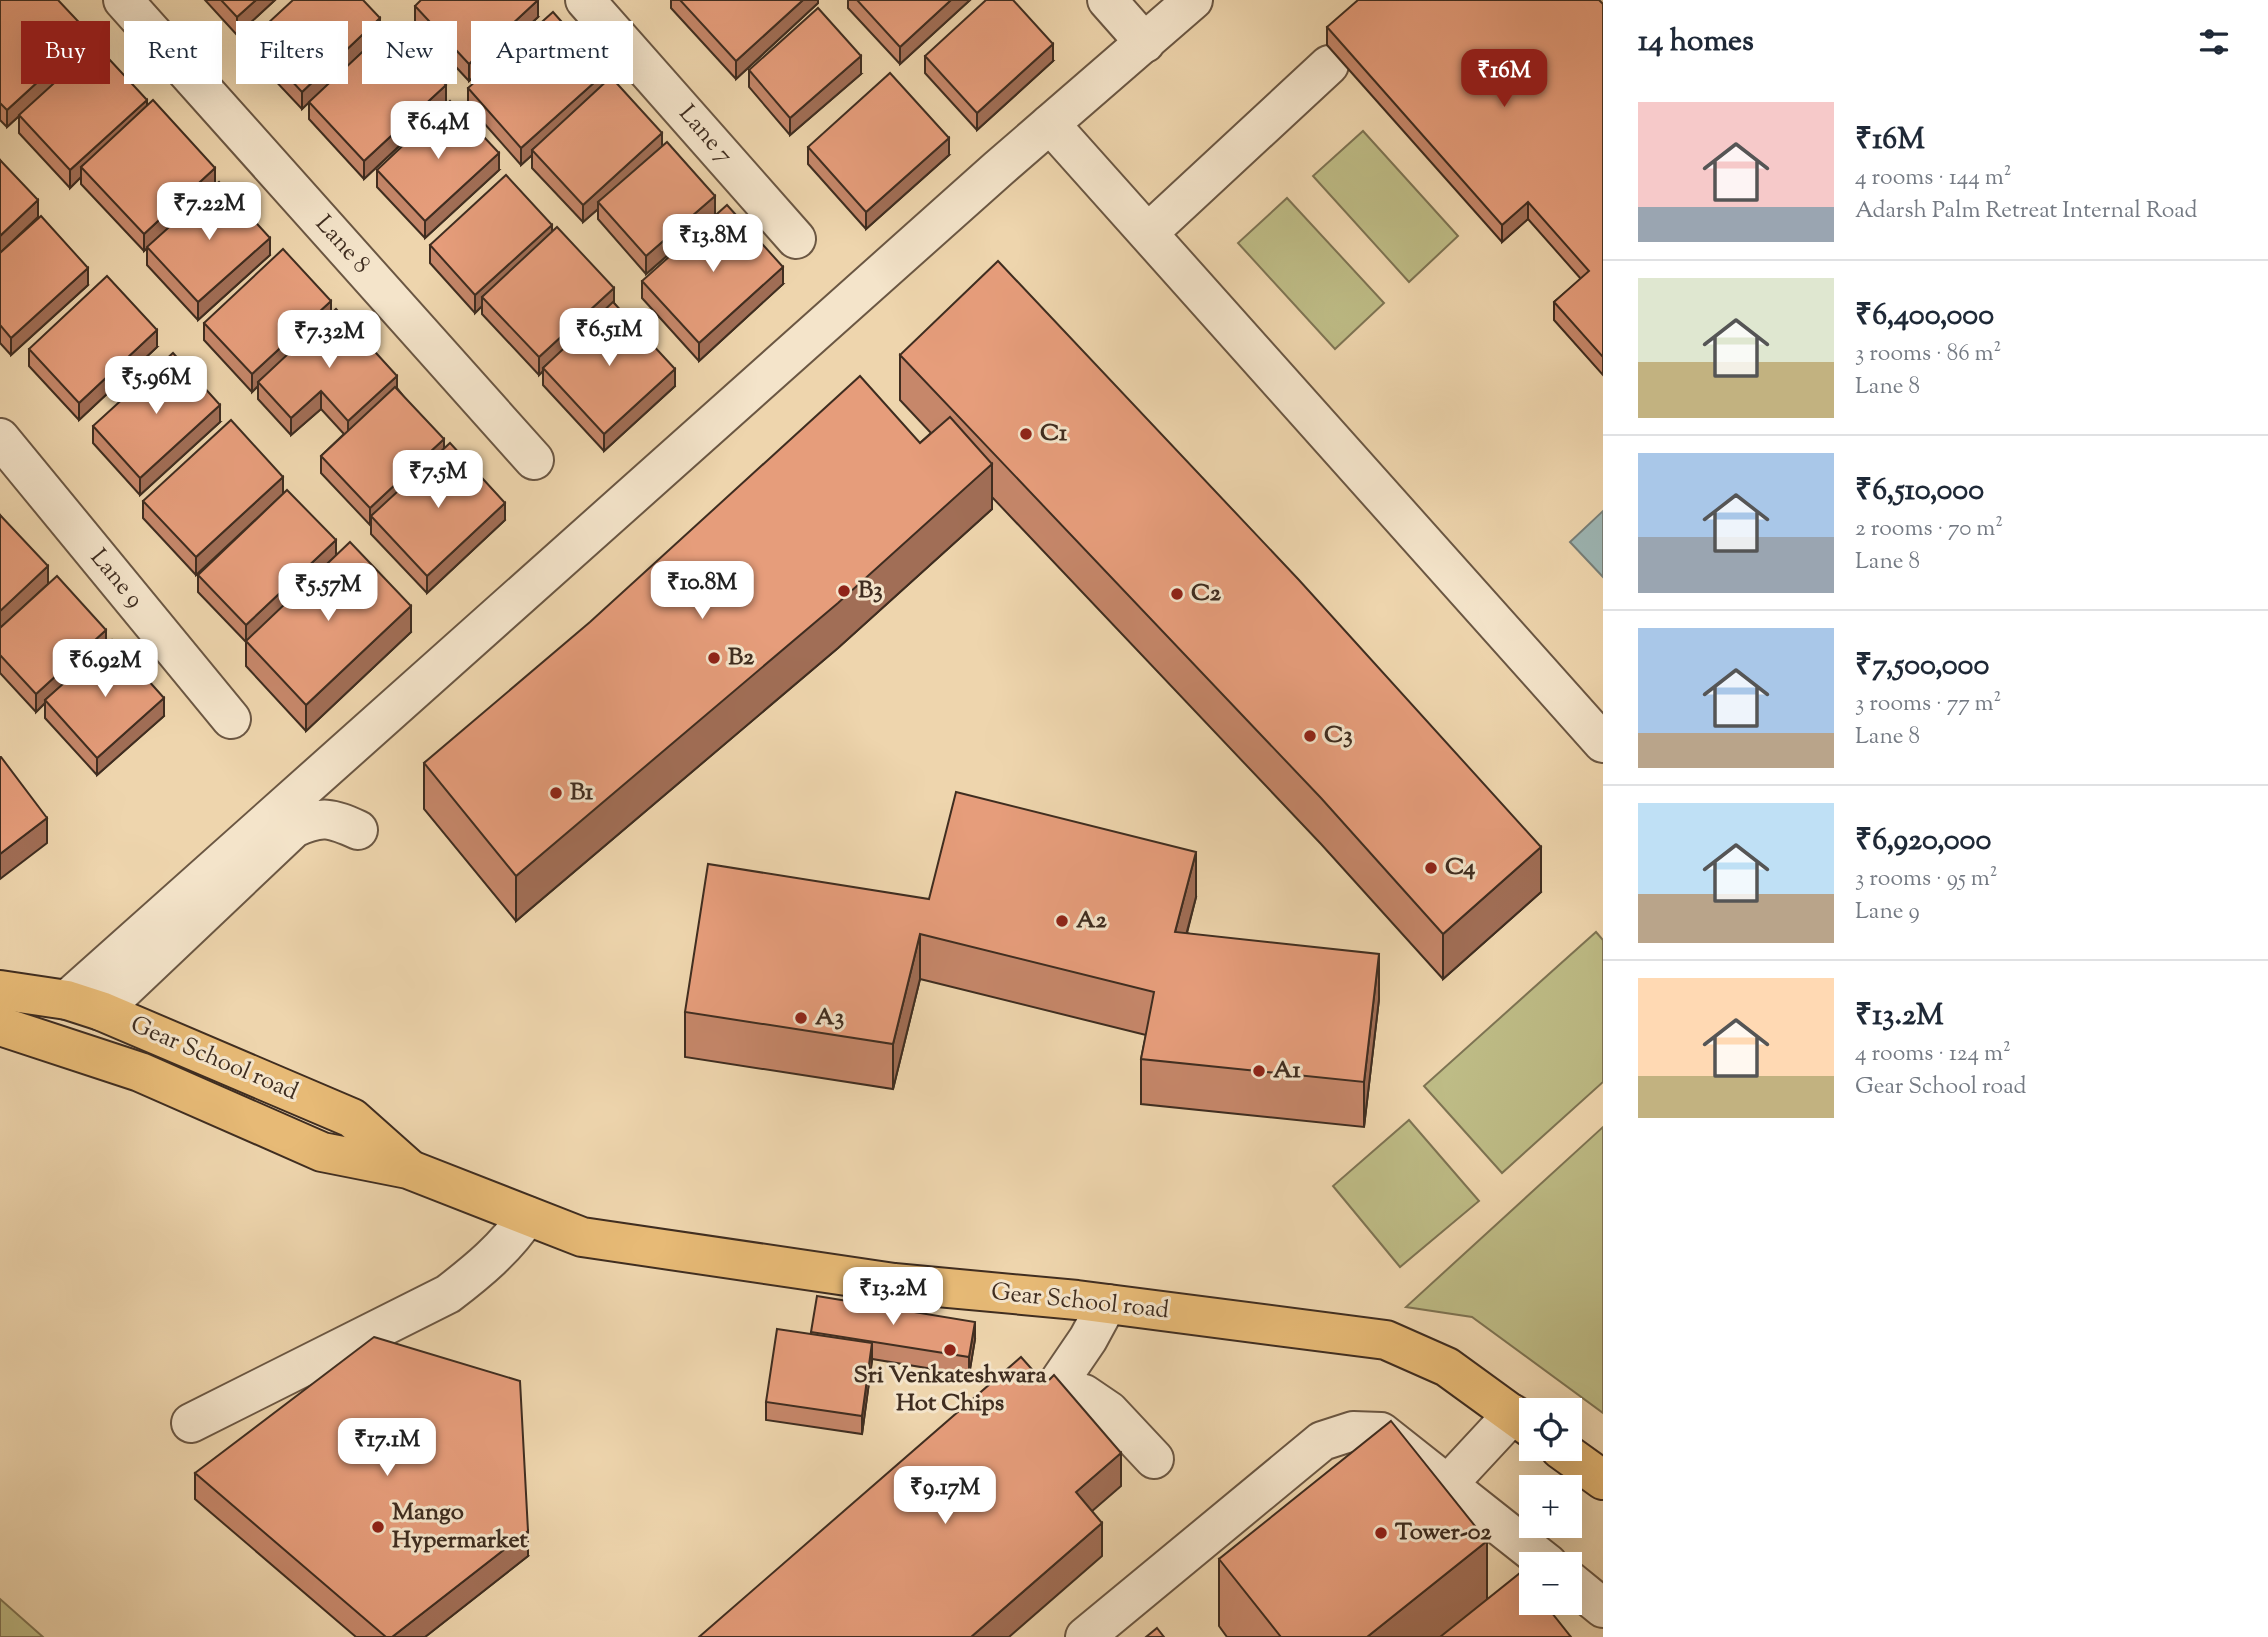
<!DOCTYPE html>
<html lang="en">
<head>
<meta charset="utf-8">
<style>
  body { margin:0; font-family:"Sorts Mill Goudy",serif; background:#f2f2f3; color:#1f2937; height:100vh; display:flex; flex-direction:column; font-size:26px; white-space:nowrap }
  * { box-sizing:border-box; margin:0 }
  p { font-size:23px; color:#747a83 }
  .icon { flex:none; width:38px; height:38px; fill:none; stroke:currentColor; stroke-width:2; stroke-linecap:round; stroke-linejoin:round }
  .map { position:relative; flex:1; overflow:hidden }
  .panel { display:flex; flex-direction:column; background:#fff; width:665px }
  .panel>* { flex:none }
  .hud { position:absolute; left:21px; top:21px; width:665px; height:63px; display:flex; gap:14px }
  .tools { position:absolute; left:1519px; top:1398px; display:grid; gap:14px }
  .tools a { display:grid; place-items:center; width:63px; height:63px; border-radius:0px; background:#fff; box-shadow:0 7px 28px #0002; font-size:35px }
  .price { position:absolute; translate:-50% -60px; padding:0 16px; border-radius:14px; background:#fff; color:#222; font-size:23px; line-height:46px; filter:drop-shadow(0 2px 4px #0008) }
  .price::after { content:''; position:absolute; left:50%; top:42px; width:21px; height:16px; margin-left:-10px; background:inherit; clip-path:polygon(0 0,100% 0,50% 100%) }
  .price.current { background:#8f2418; color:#fff }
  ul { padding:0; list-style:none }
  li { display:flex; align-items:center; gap:21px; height:175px; padding:0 35px }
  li+li { border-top:2px solid #e0e1e3 }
  li span { display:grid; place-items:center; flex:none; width:196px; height:140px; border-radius:0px; color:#555 }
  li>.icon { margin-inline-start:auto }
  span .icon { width:84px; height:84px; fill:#fffc; stroke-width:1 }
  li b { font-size:30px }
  h2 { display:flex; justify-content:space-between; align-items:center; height:84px; padding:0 35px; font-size:30px }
  .pill { padding:0 24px; border-radius:0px; background:#fff; box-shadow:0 7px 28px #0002; font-size:24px; line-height:63px }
  .pill.current { background:#8f2418; color:#fff }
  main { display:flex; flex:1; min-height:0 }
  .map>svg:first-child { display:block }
</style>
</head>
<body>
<main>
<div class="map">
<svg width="1603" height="1637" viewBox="0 0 1603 1637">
  <rect width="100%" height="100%" fill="#eed5ad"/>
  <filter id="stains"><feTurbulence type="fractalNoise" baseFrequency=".00286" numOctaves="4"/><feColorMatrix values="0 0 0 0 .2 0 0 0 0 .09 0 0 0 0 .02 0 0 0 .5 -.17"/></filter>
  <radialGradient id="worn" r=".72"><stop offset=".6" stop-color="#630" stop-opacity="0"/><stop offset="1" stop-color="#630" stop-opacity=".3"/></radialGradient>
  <g fill="#bebc86" stroke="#7e7453" stroke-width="2">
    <polygon points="1363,131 1458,236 1409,282 1313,176"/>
    <polygon points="1287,198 1384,303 1335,349 1238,243"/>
    <polygon points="1596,932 1603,940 1603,1082 1502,1173 1424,1086"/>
    <polygon points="1409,1120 1479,1201 1400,1267 1333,1186"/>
    <polygon points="1603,1127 1603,1413 1472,1317 1406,1307"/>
    <polygon points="0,1599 43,1637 0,1637"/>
  </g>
  <polygon fill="#9db6b4" stroke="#777f79" stroke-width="2" points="1603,511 1603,577 1570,542"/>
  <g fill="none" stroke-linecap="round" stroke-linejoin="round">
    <defs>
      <g id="minor">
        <polyline points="123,0 534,460"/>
        <polyline points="585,0 796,239"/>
        <polyline points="1107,0 1145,43"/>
        <polyline points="1050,124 1603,743"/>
        <polyline points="1149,232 1329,65"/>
        <polyline points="0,438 231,719"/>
        <polyline points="67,1000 998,169 1193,0"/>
        <path d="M 101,1011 L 294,828 C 322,815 331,818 358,830"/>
        <polyline points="1107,1304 1088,1339 1056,1386 1084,1394 1109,1411 1154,1459"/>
        <path d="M 191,1423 L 448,1294 C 478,1271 506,1248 527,1216"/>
        <polyline points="1447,1485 1513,1414"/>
        <polyline points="1570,1581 1603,1608"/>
        <polyline points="1085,1637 1322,1441 1353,1431 1381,1432 1548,1564"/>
      </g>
      <g id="major">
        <polyline points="0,990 67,1000 101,1011 352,1118 407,1167"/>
        <polyline points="0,1026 140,1072 322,1152 408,1169 582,1237 894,1283 1077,1300 1386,1340 1447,1367 1531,1428"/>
        <polyline points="1560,1449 1603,1480"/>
      </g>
    </defs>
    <use href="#minor" stroke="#6b5743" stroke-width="42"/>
    <use href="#major" stroke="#3f2d20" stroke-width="42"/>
    <use href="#minor" stroke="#f4e4ca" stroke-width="38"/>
    <use href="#major" stroke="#e7ba76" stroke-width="38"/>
  </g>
  <g fill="#c6876a" stroke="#3f2d20" stroke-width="2">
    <polygon points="0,0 90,51 147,106 215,185 270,255 198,320 147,265 147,248 144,251 81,184 81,177 70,188 19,133 19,116 7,127 0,120"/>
    <polygon points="205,0 275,0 237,35"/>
    <polygon points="671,0 818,0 818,3 736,79 671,8"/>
    <polygon points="848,0 970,0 900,64 848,8"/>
    <polygon points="1603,4 1603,375 1554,320 1554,302 1581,279 1528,219 1502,242 1327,45 1327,27"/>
    <polygon points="415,6 538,17 469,81 415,23"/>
    <polygon points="380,36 446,102 364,179 309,119 309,102 302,109 252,56 252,38"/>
    <polygon points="925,56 1053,61 977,130 925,73"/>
    <polygon points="749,70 861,74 790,135 749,87"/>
    <polygon points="606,82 662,146 715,214 646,274 598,219 598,209 583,222 532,168 532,155 521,165 468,105 468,88"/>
    <polygon points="808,147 949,155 866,229 808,164"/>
    <polygon points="0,160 38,217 5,248 88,285 11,355 0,343"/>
    <polygon points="377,170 499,170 425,238 377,187"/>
    <polygon points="552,232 614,303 675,386 604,451 543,385 543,371 539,375 482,314 482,306 475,313 430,263 430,245"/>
    <polygon points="642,281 783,284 699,361 642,298"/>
    <polygon points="331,315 397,388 444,449 505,520 427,593 371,534 371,523 370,525 321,473 321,456 344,434 321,409 291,435 258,399 258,386 252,392 204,340 204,323"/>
    <polygon points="157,347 79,420 29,366 29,349"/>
    <polygon points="900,355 1541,892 1443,979 1321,844 992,497 992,509 838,648 516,921 424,809 424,763 920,443 931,433 900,400"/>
    <polygon points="220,422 140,495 93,443 93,426"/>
    <polygon points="283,494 196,575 143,518 143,501"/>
    <polygon points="0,515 48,584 106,646 164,716 97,775 45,718 45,703 36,712 0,673"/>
    <polygon points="336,556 411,632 306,731 246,666 246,642 198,592 198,575"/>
    <polygon points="1196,897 1187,933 1379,999 1364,1127 1141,1104 1141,1059 1146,1035 920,979 893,1089 685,1057 685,1012 929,899"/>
    <polygon points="811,1332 975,1339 969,1375 872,1359 862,1434 766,1420 766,1402 811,1334"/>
    <polygon points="195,1473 528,1556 425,1637 356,1637 195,1499"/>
    <polygon points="1219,1559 1487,1600 1571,1637 1227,1637 1219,1626"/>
  </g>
  <g fill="#a16e56" stroke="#3f2d20" stroke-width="2">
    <polygon points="256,0 275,0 237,35 237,17"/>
    <polygon points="538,0 538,17 469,81 469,64"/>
    <polygon points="803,0 818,0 818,3 736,79 736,61"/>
    <polygon points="951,0 970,0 900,64 900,47"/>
    <polygon points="380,18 380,36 302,109 302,92"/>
    <polygon points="90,34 90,51 7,127 7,110"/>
    <polygon points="1053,44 1053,61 977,130 977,113"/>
    <polygon points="861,56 861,74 790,135 790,118"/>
    <polygon points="606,72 606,89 532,150 532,155 521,165 521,148"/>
    <polygon points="446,85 446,102 364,179 364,161"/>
    <polygon points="147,100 147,117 81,167 81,177 70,188 70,170"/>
    <polygon points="662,133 662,150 598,202 598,209 583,222 583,205"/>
    <polygon points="949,138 949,155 866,229 866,212"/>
    <polygon points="499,153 499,170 425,238 425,221"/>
    <polygon points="215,168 215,185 144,251 144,234"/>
    <polygon points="715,196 715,214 646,274 646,256"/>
    <polygon points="38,200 38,217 0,253 0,236"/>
    <polygon points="1528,202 1528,219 1502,242 1502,225"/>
    <polygon points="552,225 552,242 482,297 482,306 475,313 475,295"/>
    <polygon points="270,238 270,255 198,320 198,302"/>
    <polygon points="783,267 783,284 699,361 699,343"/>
    <polygon points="88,268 88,285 11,355 11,338"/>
    <polygon points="614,288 614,305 543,368 543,371 539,375 539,357"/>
    <polygon points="331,301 331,318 258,382 258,386 252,392 252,374"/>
    <polygon points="157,330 157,347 79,420 79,403"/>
    <polygon points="675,369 675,386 604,451 604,434"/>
    <polygon points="397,376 397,393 348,439 348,421"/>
    <polygon points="321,391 321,409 291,435 291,418"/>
    <polygon points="220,405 220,422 140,495 140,478"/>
    <polygon points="444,439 444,456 371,516 371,523 370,525 370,508"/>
    <polygon points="992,464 992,509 838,648 516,921 516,876"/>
    <polygon points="283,477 283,494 196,575 196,557"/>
    <polygon points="505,503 505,520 427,593 427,576"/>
    <polygon points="336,540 336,558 246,643 246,625"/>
    <polygon points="48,566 48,584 0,628 0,611"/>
    <polygon points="411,606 411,632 306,731 306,705"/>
    <polygon points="106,630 106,647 45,700 45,703 36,712 36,694"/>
    <polygon points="164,698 164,716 97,775 97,758"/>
    <polygon points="47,818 47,843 0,879 0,854"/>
    <polygon points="1541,847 1541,892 1443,979 1443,934"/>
    <polygon points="1196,852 1196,897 1175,977 1175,932"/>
    <polygon points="920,934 920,979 893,1089 893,1044"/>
    <polygon points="1379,954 1379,999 1364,1127 1364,1082"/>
    <polygon points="975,1322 975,1339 969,1375 969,1357"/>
    <polygon points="872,1343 872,1361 862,1434 862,1416"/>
    <polygon points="1121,1453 1121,1486 1076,1525 1076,1492"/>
    <polygon points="1102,1523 1102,1556 1009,1637 971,1637"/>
    <polygon points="528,1531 528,1556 425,1637 392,1637"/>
    <polygon points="1487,1541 1487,1608 1450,1637 1367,1637"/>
  </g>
  <g fill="#e69d7b" stroke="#3f2d20" stroke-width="2">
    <polygon points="0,0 58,0 90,34 7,110 0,103"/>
    <polygon points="221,0 256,0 237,17"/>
    <polygon points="293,0 363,0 380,18 302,92 252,38"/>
    <polygon points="421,0 538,0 469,64 415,6"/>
    <polygon points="680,0 803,0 736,61"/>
    <polygon points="857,0 951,0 900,47"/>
    <polygon points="986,0 1013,0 1053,44 977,113 925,56"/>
    <polygon points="1358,0 1599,0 1603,4 1603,357 1554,302 1589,271 1528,202 1502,225 1327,27"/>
    <polygon points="818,8 861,56 790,118 749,70"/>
    <polygon points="553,12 606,72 521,148 468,88"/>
    <polygon points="390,26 446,85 364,161 309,102"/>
    <polygon points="96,45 147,100 70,170 19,115"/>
    <polygon points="890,73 949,138 866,212 808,147"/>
    <polygon points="611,77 662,133 583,205 532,150"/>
    <polygon points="153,100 215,168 144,234 81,167"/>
    <polygon points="450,101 499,153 425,221 377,170"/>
    <polygon points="667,142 715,196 646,256 598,202"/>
    <polygon points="0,160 38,200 0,236"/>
    <polygon points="506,175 552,225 475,295 430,245"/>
    <polygon points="219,182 270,238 198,302 147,247"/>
    <polygon points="727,205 783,267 699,343 642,281"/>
    <polygon points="41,216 88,268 11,338 0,325 0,253"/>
    <polygon points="557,227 614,288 539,357 482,297"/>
    <polygon points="283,249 331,301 252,374 204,323"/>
    <polygon points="998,261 1299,580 1541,847 1443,934 1321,798 900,355"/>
    <polygon points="107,276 157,330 79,403 29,349"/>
    <polygon points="613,302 675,369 604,434 543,368"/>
    <polygon points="336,309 397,376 348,421 321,391 291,418 258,382"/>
    <polygon points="173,353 220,405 140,478 93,426"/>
    <polygon points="860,376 920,443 950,417 992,464 838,603 516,876 424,763 590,622"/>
    <polygon points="395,387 444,439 370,508 321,456"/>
    <polygon points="231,420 283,477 196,557 143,501"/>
    <polygon points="450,443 505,503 427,576 371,516"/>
    <polygon points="287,490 336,540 246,625 198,575"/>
    <polygon points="0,515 48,566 0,611"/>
    <polygon points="350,542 411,606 306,705 246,641"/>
    <polygon points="57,576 106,630 36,694 0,655 0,628"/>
    <polygon points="112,640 164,698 97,758 45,700"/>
    <polygon points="0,757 1,757 47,818 0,854"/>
    <polygon points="956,792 1196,852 1175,932 1379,954 1364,1082 1141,1059 1154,992 920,934 893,1044 685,1012 708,864 929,899"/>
    <polygon points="817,1296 975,1322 969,1357 811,1332"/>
    <polygon points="777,1329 872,1343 862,1416 766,1402"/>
    <polygon points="374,1337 520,1381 528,1531 392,1637 386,1637 195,1473"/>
    <polygon points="1021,1357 1045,1384 1054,1375 1121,1453 1076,1492 1102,1523 971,1637 699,1637"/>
    <polygon points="1391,1421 1487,1541 1367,1637 1281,1637 1219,1559"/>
    <polygon points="1520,1573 1531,1587 1531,1603 1544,1603 1571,1637 1440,1637"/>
    <polygon points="1157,1628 1164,1637 1146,1637"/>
  </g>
  <g fill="#8f2418" stroke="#f4e4ca" stroke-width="2.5">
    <circle cx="1026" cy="434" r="7"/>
    <circle cx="844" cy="591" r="7"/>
    <circle cx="1177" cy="594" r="7"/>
    <circle cx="714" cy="658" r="7"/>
    <circle cx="1310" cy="736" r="7"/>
    <circle cx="556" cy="793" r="7"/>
    <circle cx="1431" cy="868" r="7"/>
    <circle cx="1062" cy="921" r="7"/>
    <circle cx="801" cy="1018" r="7"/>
    <circle cx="1259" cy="1071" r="7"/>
    <circle cx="950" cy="1350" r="7"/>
    <circle cx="378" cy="1527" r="7"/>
    <circle cx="1381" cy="1533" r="7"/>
  </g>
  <g text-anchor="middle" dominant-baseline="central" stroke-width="6" stroke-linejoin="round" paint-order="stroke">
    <g font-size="24" fill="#3f2d20" stroke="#f4e4ca">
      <text transform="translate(705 135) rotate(49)">Lane 7</text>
      <text transform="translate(342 245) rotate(48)">Lane 8</text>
      <text transform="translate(116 579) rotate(50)">Lane 9</text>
      <text transform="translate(214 1059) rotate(23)">Gear School road</text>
      <text transform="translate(1080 1302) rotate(6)">Gear School road</text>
    </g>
    <g font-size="24" font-weight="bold" fill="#3f2d20" stroke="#f4e4ca" text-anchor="start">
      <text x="1040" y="434">C1</text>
      <text x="858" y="591">B3</text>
      <text x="1191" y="594">C2</text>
      <text x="728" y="658">B2</text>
      <text x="1324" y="736">C3</text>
      <text x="570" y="793">B1</text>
      <text x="1445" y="868">C4</text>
      <text x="1076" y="921">A2</text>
      <text x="815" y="1018">A3</text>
      <text x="1273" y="1071">A1</text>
      <text x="950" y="1376" text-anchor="middle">Sri Venkateshwara<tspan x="950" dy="28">Hot Chips</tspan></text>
      <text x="392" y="1513">Mango<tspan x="392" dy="28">Hypermarket</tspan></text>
      <text x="1395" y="1533">Tower-02</text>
    </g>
  </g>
  <rect width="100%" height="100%" filter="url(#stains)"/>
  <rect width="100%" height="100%" fill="url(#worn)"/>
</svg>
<div class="tools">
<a><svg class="icon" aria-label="locate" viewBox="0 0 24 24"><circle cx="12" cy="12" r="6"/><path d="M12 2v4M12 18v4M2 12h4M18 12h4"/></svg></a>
<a>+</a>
<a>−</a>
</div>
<b class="price current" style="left:1504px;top:109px">₹16M</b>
<b class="price" style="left:438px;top:161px">₹6.4M</b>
<b class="price" style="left:209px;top:242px">₹7.22M</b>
<b class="price" style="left:713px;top:274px">₹13.8M</b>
<b class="price" style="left:609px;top:368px">₹6.51M</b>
<b class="price" style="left:329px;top:370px">₹7.32M</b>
<b class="price" style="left:156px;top:416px">₹5.96M</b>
<b class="price" style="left:438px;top:510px">₹7.5M</b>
<b class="price" style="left:702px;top:621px">₹10.8M</b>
<b class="price" style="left:328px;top:623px">₹5.57M</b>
<b class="price" style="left:105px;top:699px">₹6.92M</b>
<b class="price" style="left:893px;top:1327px">₹13.2M</b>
<b class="price" style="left:387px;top:1478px">₹17.1M</b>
<b class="price" style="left:945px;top:1526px">₹9.17M</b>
<div class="hud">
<a class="pill current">Buy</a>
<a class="pill">Rent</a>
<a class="pill">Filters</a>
<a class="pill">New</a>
<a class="pill">Apartment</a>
</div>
</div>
<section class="panel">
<h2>14 homes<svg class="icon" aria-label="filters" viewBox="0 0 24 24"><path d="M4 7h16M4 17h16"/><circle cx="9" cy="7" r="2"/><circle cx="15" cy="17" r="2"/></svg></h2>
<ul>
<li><span style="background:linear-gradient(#f6c9c9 75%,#9aa5b1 0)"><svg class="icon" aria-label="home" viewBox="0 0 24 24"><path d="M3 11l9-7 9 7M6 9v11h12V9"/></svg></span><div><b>₹16M</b><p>4 rooms · 144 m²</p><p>Adarsh Palm Retreat Internal Road</p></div></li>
<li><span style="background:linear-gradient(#dfe7d0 60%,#c2b280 0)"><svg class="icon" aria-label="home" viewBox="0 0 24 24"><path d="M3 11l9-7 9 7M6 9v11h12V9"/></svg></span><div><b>₹6,400,000</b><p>3 rooms · 86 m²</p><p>Lane 8</p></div></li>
<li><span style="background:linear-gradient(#a9c7e8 60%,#9aa5b1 0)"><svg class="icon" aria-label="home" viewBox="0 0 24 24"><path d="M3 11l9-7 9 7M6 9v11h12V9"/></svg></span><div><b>₹6,510,000</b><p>2 rooms · 70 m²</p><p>Lane 8</p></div></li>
<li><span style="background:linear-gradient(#a9c7e8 75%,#b9a48a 0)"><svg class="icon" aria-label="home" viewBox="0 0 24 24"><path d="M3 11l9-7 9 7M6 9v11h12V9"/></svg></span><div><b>₹7,500,000</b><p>3 rooms · 77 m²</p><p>Lane 8</p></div></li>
<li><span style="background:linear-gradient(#bfe0f5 65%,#b9a48a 0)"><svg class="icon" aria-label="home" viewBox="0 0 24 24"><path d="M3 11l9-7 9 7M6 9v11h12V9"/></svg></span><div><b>₹6,920,000</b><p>3 rooms · 95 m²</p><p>Lane 9</p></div></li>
<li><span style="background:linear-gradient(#ffd9b3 70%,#c2b280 0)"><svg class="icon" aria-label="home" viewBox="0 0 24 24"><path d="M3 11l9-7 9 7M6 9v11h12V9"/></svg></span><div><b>₹13.2M</b><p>4 rooms · 124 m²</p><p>Gear School road</p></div></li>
</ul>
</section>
</main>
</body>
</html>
